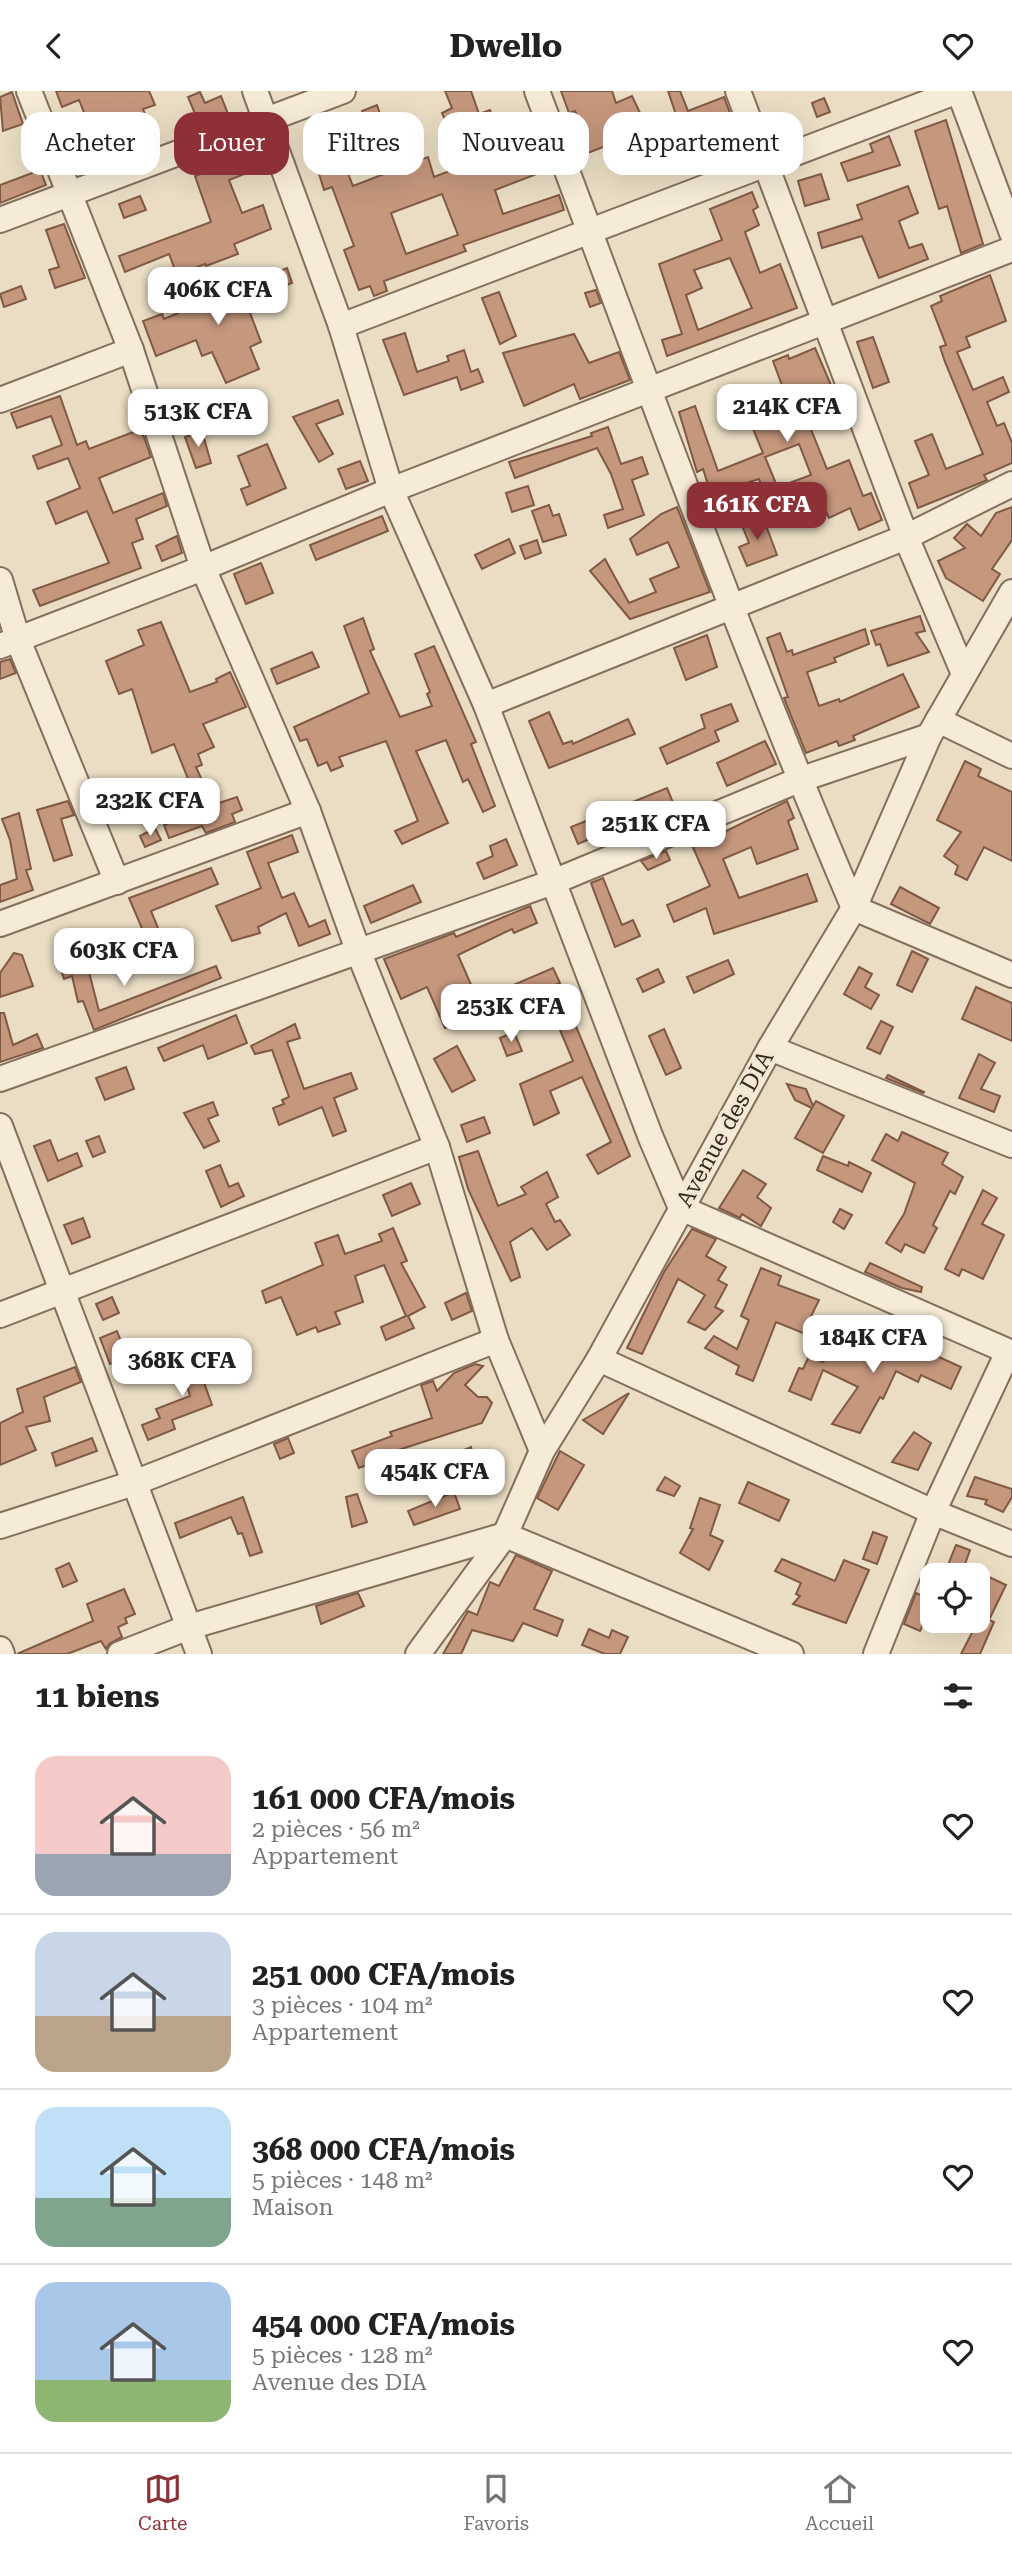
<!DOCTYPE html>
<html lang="fr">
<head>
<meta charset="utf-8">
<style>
  body { margin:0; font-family:"Roboto Serif",serif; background:#f6f6f6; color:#222; height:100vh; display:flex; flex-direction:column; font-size:26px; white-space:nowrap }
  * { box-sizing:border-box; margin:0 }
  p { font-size:23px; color:#767676 }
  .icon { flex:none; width:38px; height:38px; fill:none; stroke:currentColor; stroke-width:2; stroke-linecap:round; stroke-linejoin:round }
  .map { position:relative; height:1563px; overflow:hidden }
  .side { display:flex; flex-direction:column; background:#fff; flex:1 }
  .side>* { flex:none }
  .top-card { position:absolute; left:21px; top:21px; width:971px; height:63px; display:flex; gap:14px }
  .controls { position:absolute; left:920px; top:1472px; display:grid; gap:14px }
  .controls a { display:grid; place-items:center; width:70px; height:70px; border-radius:14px; background:#fff; box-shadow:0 7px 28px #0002; font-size:35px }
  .price { position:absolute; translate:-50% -60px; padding:0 16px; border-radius:14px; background:#fff; color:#222; font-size:23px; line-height:46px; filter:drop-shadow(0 2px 4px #0008) }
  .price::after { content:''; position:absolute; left:50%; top:42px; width:21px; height:16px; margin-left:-10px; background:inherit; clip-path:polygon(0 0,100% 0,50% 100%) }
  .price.selected { background:#8d3137; color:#fff }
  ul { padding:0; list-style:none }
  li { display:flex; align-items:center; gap:21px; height:175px; padding:0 35px }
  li+li { border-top:2px solid #e0e0e0 }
  li span { display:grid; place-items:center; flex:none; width:196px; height:140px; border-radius:21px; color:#555 }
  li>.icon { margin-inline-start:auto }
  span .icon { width:84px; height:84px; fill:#fffc; stroke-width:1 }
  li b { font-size:30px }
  h2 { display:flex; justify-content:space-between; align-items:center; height:84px; padding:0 35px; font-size:30px }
  .chip { padding:0 24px; border-radius:21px; background:#fff; box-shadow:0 7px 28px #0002; font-size:24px; line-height:63px }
  .chip.selected { background:#8d3137; color:#fff }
  header { display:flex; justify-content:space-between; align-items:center; height:91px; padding:0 35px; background:#fff; font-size:32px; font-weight:700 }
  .tabs { display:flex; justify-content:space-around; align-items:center; height:98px; border-top:2px solid #e0e0e0; background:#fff; font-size:19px; color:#767676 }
  .tabs a { display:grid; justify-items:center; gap:4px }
  .tabs .selected { color:#8d3137 }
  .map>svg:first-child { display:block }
</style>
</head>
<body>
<header><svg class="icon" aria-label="back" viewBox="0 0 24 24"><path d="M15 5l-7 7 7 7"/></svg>Dwello<svg class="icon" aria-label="heart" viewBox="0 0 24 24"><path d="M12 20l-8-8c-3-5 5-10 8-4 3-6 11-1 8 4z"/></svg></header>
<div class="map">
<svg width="1012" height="1563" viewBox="0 0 1012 1563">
  <rect width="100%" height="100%" fill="#eaddc4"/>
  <g fill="#c5977d" stroke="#805944" stroke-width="2" fill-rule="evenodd">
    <polygon points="56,0 149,0 155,14 143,18 149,33 97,54 79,9 62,16"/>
    <path d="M 445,0 L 471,0 L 479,23 L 490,19 L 498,42 L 504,40 L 509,55 L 537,44 L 550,78 L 495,99 L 503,123 L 559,104 L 564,119 L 463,154 L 466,160 L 384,190 L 387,200 L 374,205 L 370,195 L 359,199 L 344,159 L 354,155 L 332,96 L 324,99 L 308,47 L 356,29 L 369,65 L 345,75 L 353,95 L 428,66 L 434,86 L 489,65 L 475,24 L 448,36 L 442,22 L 452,17 ZM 442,103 L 458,144 L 406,163 L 391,122 Z"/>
    <polygon points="561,0 612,0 616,12 632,5 641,24 619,34 624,48 580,65 575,52 587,47 575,20 569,22"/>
    <polygon points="668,0 680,0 688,20 724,6 731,25 718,30 726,56 691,68"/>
    <polygon points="12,1 23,33 3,40 0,6"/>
    <polygon points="200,1 205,12 221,5 228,23 200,35 188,6"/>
    <polygon points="824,7 830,21 817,26 812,12"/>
    <polygon points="377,14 382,29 368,34 362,20"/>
    <polygon points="946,29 983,153 961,162 947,115 939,118 915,40"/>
    <polygon points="889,45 900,74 848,90 841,72 873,61 870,53"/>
    <polygon points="247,67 252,80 229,89 242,122 263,114 271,138 234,153 238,163 206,175 205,173 177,184 169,163 125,181 119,165 211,131 195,85"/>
    <polygon points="40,79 46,94 0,112 0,94"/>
    <polygon points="821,83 829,108 805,115 798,90"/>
    <polygon points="908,95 918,122 899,130 909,157 922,153 928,168 879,187 862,145 822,157 818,142 862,128 857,114"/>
    <path d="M 752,101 L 758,116 L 753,119 L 759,134 L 745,141 L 760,182 L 780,173 L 797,217 L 667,265 L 662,249 L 682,243 L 659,173 L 722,149 L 710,118 ZM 730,167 L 752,217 L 698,239 L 686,204 L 702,197 L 694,179 Z"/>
    <polygon points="140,105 146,119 124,127 119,113"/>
    <polygon points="64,133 85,187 55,197 49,179 59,176 46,139"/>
    <polygon points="287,177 292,192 246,211 261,251 250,256 259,278 226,292 212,261 202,265 196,249 156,265 143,230 162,223 164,228"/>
    <polygon points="990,184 1006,230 966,246 970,256 957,261 973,299 1003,286 1009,301 987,311 997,335 1004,332 1012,352 1012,372 984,384 987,389 980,392 918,417 909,392 929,384 915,350 932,343 946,378 983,363 945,271 940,256 946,254 931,215 942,210 940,205"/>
    <polygon points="21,195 26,208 4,216 0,203"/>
    <polygon points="596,199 601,212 590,216 585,202"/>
    <polygon points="499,201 516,245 500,253 482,207"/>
    <polygon points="405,242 417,281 449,270 447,265 464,259 471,281 478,278 483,291 461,299 457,286 404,304 383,249"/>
    <polygon points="574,243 589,272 619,261 630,289 580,308 574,293 524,315 503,262"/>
    <polygon points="873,246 889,291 873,297 857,251"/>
    <polygon points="815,257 837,308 804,321 827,378 849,369 863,405 871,402 882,429 859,439 850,417 829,427 816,399 795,407 789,392 811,384 799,353 765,366 777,395 764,400 759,388 711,403 703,378 697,381 679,321 695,315 718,380 763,362 751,333 739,337 732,319 751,311 758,329 790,316 773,270 788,264 789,268"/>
    <polygon points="60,305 77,354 86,350 89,358 141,338 151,366 99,387 113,422 163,402 167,415 136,428 143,448 132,452 141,477 40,515 33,499 109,472 87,420 56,433 47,411 80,397 68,367 38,378 33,365 62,354 51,325 17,337 11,322"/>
    <polygon points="338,309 343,323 316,333 333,363 319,371 293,326"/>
    <polygon points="608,336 621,373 642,366 648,383 632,389 644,424 608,437 604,424 623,418 611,383 597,357 515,387 509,371 592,345 591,342"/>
    <polygon points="202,340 211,372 196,377 185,346"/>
    <polygon points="267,353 286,397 247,414 241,398 250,395 238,365"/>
    <polygon points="360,370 368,390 346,398 338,378"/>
    <polygon points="528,395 534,414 512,421 506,402"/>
    <polygon points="549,414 553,425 559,423 566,444 543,451 532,420"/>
    <polygon points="677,416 710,501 630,528 590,480 605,468 629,512 656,501 650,488 679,476 668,451 637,464 630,448 661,423"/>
    <polygon points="1012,416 1012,449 992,478 1000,483 983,510 946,487 938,470 965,457 954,447 967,433 981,445 996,422"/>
    <polygon points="762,424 777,464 747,475 739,456 749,452 741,432"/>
    <polygon points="382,425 388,440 316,469 310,454"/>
    <polygon points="177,445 182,462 162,470 156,455"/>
    <polygon points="509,448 515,462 482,478 475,464"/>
    <polygon points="537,449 541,462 525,468 520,455"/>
    <polygon points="261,472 273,502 246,513 234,483"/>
    <polygon points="920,525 925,540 916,542 929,561 888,575 880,553 876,554 871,540"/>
    <polygon points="363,527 374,558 370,560 400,626 432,615 427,603 430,601 415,563 434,555 476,651 471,653 495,715 483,721 468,688 463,691 446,649 416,660 448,732 402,753 395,740 418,730 386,650 339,666 343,675 331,680 327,671 318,675 307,648 300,650 294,636 369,602 344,535"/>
    <polygon points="161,531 190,601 217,591 216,588 230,581 246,616 203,633 214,656 198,663 202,674 196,676 213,714 237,706 242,719 232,723 235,731 206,742 202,735 169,747 164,734 201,720 174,653 152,662 132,598 119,603 106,570 144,554 138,539"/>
    <polygon points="865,538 869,553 834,567 836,571 807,581 819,615 839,608 840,611 903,583 919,616 853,645 855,649 839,655 837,650 806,662 784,607 788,606 767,547 780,542 787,561 792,559 793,564"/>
    <polygon points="707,544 717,576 686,589 674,557"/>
    <polygon points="312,561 319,576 277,593 271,578"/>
    <polygon points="10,568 16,582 0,588 0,571"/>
    <polygon points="731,613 738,630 715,640 719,650 667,673 660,657 705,637 701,624"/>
    <polygon points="549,621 563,653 572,650 573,653 628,628 635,643 549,677 529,630"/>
    <polygon points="765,650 776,673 727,695 717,672"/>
    <polygon points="965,670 981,678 978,685 1012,701 1012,770 984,756 967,789 955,783 958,775 944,765 961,741 937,729"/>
    <polygon points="667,697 674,714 666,718 669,727 623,746 616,737 578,753 571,736"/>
    <polygon points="68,710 74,724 61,728 72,764 54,770 37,719"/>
    <polygon points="787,710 794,727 788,730 798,758 757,773 751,756 723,768 739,807 807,783 817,810 714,843 706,817 674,831 667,814 710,795 691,752 711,743 712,747"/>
    <polygon points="19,722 31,778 26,779 33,799 0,811 0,794 17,788 10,749 2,728"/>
    <polygon points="155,737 161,749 145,756 140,745"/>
    <polygon points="292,744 298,761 268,772 282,807 294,802 309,836 325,829 330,843 299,855 286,822 258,836 260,842 232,850 216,815 261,797 247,761"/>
    <polygon points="506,748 517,774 484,788 477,772 493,765 490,755"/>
    <polygon points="666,760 670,769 648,779 641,770"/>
    <polygon points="211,777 218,793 151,820 165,854 127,865 122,851 144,842 129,807"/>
    <polygon points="603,787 622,834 633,829 640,845 615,856 591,792"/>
    <polygon points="413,794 421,811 371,832 364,815"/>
    <polygon points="900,796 939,817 930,833 891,813"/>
    <polygon points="530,815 537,832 514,842 512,838 458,864 483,921 445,937 427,896 401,908 384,868 454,842 456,846"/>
    <polygon points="117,855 122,868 89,881 99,920 216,875 221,887 94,939 83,910 78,911 72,885 64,888 59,873 88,862 89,866"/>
    <polygon points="912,860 928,868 912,901 897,894"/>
    <polygon points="14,862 22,864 33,895 0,906 0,882"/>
    <polygon points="728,869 734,883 694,902 687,886"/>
    <polygon points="859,876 872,883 865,896 879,904 871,918 844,903"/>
    <polygon points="553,877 560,892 511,914 504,898"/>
    <polygon points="658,878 664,891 643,901 637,888"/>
    <polygon points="976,896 1012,912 1012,950 962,928"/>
    <polygon points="570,921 630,1065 598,1083 587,1064 611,1051 582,986 550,1000 559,1022 534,1034 520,993 573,970 555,927"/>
    <polygon points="0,922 4,922 13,954 37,943 43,957 0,971"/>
    <polygon points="236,924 247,952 208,968 203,954 164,970 158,957"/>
    <polygon points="881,930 893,936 880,963 867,957"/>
    <polygon points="295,933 300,947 287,951 304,998 351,982 357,998 334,1007 346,1040 333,1045 322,1016 279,1034 273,1017 284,1013 282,1009 289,1006 272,959 255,963 251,955"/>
    <polygon points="664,938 681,977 666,984 649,945"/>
    <polygon points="514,941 522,960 507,965 500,947"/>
    <polygon points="457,955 475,989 452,1001 434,968"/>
    <polygon points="979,963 995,972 981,998 1000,1005 994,1021 959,1007"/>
    <polygon points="126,976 134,998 105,1009 96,987"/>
    <polygon points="888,984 924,1001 923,1002 886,987"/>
    <polygon points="787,993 806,998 813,1015 816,1010 844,1025 823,1062 795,1047 812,1017 795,1009"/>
    <polygon points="213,1011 218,1024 208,1028 219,1050 204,1057 184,1022"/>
    <polygon points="484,1026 490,1042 467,1051 461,1034"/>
    <polygon points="902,1041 948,1062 942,1073 963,1086 955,1103 950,1100 933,1134 937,1137 924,1162 905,1153 901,1161 886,1152 904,1123 915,1092 872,1069 886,1043 898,1050"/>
    <polygon points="99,1045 105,1061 93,1066 86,1050"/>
    <polygon points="50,1049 58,1070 77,1062 82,1075 48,1090 34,1055"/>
    <polygon points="478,1060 498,1115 526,1103 521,1096 547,1081 558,1106 546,1113 555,1131 560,1129 570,1144 547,1159 532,1137 510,1151 520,1186 511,1190 468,1098 459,1066"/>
    <polygon points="823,1065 848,1075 849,1071 871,1082 862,1101 817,1079"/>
    <polygon points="220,1074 229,1096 238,1092 244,1105 221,1116 206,1080"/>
    <polygon points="743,1079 766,1093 757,1106 771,1117 761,1135 742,1123 740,1127 719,1117"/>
    <polygon points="411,1092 420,1113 392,1125 383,1104"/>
    <polygon points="983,1099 997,1107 982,1133 1004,1144 983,1188 962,1178 959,1185 945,1178"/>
    <polygon points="840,1118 852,1124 844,1138 833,1131"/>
    <polygon points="83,1127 90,1146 72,1153 64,1134"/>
    <polygon points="393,1137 407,1170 401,1172 425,1216 408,1225 414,1237 386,1249 381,1236 406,1225 384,1174 355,1185 363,1211 335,1221 340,1233 318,1241 316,1236 297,1244 281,1206 266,1212 262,1200 323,1174 315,1152 338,1144 345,1163 382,1150 379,1143"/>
    <polygon points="692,1138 716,1148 706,1165 726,1176 718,1189 727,1194 715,1216 723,1220 705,1239 688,1231 705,1204 678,1188 642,1263 627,1257 664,1181"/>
    <polygon points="870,1172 922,1196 921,1201 902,1197 865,1181"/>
    <polygon points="761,1177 781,1185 778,1194 819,1209 803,1242 776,1231 753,1290 736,1283 739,1275 705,1257 714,1245 737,1258 749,1229 741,1225"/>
    <polygon points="466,1202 472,1220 452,1229 445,1212"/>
    <polygon points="112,1206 119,1222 103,1229 96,1213"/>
    <polygon points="117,1240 127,1266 110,1273 100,1247"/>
    <polygon points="907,1240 934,1252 930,1262 961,1276 951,1298 921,1284 918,1291 896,1280 883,1308 880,1306 860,1342 832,1333 858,1296 823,1279 811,1309 789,1300 799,1277 803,1278 809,1265 823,1271 843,1250 895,1266"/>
    <polygon points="191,1255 212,1314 172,1329 175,1338 148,1349 142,1334 160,1327 156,1318 190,1305 177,1259"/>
    <polygon points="475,1273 483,1275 465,1294 478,1306 487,1306 492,1312 482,1332 386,1363 387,1366 359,1377 352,1360 392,1345 390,1341 432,1327 421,1294 433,1290 437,1300 454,1282"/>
    <polygon points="75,1276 81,1291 44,1306 50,1330 26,1336 36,1359 0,1374 0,1332 23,1321 17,1298"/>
    <polygon points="629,1302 603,1343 583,1329 604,1317"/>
    <polygon points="914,1341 931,1352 918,1379 892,1371"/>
    <polygon points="92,1347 97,1360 56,1375 52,1362"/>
    <polygon points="288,1347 294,1362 280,1368 274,1353"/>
    <polygon points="471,1356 476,1372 464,1376 459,1361"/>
    <polygon points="560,1360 584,1374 558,1419 537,1407"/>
    <polygon points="665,1386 680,1395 674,1405 657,1399"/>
    <polygon points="975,1386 1012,1398 1012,1406 1003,1421 985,1413 987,1409 967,1405"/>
    <polygon points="748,1391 789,1409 779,1430 739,1412"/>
    <polygon points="454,1401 460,1418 414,1434 408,1420"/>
    <polygon points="357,1403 367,1431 352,1436 346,1406"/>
    <polygon points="243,1406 262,1461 250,1465 242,1442 238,1443 231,1426 180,1447 175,1432"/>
    <polygon points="700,1407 720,1414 710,1444 723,1450 709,1479 680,1462 693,1438 690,1437"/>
    <polygon points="873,1441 887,1446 877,1473 863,1468"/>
    <polygon points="956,1454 970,1459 961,1484 946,1479"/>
    <polygon points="516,1464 552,1480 534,1518 563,1529 557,1545 523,1532 513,1550 472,1539 461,1563 443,1563 468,1520 477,1524 490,1491 499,1495"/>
    <polygon points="782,1468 835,1490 844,1469 869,1479 846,1532 793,1513 800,1505 796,1503 801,1492 775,1480"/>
    <polygon points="69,1472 77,1490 63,1496 56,1478"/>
    <polygon points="989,1486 1006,1494 989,1529 994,1531 980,1563 961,1563 978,1530 978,1507"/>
    <polygon points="124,1498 135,1523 125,1527 127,1532 118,1536 122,1546 109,1553 106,1558 101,1550 67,1563 17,1563 93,1530 87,1513"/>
    <polygon points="358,1502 364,1515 321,1533 316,1515"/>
    <polygon points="916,1502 933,1510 920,1540 904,1533"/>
    <polygon points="589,1538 609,1547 612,1539 628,1546 620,1563 605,1563 582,1554"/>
  </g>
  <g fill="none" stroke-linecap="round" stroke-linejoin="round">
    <defs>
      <g id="minor">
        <polyline points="29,0 131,259 203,477 308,720 359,862 437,1056 496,1249 542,1360"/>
        <polyline points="255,0 341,235 391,399 486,614 651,1047 681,1117 1012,1262"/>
        <path d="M 537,0 C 640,273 739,548 854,817 L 1012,884"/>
        <polyline points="738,0 906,446 964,583"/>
        <polyline points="959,0 1012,142"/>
        <polyline points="0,129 343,0"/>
        <polyline points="341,235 958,0"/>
        <polyline points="0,309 131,259"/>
        <polyline points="0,489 18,549 117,791"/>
        <polyline points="0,555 203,477 391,399 1012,158"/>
        <polyline points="486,614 906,446 1012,393"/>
        <polyline points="938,629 1012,665"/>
        <polyline points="0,833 308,720"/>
        <polyline points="770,957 1012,1054"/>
        <polyline points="0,988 553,791 799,689 929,645"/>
        <polyline points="0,1035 199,1563"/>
        <polyline points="0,1224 437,1056"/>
        <polyline points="599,1268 933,1421 1012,1453"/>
        <polyline points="0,1435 134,1392 496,1249"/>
        <polyline points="0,1558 2,1563"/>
        <polyline points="120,1563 189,1536 505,1444 791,1563"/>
        <polyline points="418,1563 505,1444 542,1360 599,1268 770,957 854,817 929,645 1012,501"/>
        <polyline points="876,1563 933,1421 1008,1261"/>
      </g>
    </defs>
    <use href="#minor" stroke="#836f5c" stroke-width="28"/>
    <use href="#minor" stroke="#f6ebd6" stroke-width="24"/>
  </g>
  <g text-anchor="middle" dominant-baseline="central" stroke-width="6" stroke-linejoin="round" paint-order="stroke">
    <g font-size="23" fill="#34281f" stroke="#f2e8d3">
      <text transform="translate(725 1038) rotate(-61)">Avenue des DIA</text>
    </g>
  </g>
</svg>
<div class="controls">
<a><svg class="icon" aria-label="locate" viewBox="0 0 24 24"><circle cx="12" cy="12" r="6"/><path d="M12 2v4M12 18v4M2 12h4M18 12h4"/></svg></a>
</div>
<b class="price" style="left:218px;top:236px">406K CFA</b>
<b class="price" style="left:787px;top:353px">214K CFA</b>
<b class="price" style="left:198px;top:358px">513K CFA</b>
<b class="price selected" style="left:757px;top:451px">161K CFA</b>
<b class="price" style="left:150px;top:747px">232K CFA</b>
<b class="price" style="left:656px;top:770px">251K CFA</b>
<b class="price" style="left:124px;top:897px">603K CFA</b>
<b class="price" style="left:511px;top:953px">253K CFA</b>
<b class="price" style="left:873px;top:1284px">184K CFA</b>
<b class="price" style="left:182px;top:1307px">368K CFA</b>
<b class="price" style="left:435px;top:1418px">454K CFA</b>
<div class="top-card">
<a class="chip">Acheter</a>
<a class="chip selected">Louer</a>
<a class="chip">Filtres</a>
<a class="chip">Nouveau</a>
<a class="chip">Appartement</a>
</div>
</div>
<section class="side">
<h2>11 biens<svg class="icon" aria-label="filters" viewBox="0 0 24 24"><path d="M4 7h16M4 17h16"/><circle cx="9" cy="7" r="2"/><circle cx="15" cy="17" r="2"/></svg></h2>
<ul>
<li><span style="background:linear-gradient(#f6c9c9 70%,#9aa5b1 0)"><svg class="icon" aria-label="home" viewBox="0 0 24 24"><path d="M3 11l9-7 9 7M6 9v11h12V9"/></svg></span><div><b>161 000 CFA/mois</b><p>2 pièces · 56 m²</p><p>Appartement</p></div><svg class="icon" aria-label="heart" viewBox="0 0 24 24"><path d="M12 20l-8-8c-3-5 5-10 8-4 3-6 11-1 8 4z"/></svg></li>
<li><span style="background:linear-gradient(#c9d6e8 60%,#b9a48a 0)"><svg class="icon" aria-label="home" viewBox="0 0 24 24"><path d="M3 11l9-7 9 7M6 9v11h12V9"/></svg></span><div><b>251 000 CFA/mois</b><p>3 pièces · 104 m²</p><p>Appartement</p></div><svg class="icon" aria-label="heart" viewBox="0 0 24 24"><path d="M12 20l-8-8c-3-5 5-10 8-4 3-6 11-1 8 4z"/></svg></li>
<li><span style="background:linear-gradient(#bfe0f5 65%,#7fa58c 0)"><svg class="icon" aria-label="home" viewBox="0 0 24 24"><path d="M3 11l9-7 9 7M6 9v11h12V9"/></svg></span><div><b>368 000 CFA/mois</b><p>5 pièces · 148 m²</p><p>Maison</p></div><svg class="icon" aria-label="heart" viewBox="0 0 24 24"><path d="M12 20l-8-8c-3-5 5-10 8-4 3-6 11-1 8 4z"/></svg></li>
<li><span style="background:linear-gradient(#a9c7e8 70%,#8fb573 0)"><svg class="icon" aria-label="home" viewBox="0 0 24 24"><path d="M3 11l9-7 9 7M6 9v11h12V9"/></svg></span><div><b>454 000 CFA/mois</b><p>5 pièces · 128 m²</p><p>Avenue des DIA</p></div><svg class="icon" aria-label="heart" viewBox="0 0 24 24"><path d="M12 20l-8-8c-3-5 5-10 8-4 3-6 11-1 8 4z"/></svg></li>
</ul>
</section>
<nav class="tabs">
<a class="selected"><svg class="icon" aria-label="map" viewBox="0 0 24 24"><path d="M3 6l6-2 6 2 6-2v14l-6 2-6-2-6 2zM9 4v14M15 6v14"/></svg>Carte</a>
<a><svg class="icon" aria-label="saved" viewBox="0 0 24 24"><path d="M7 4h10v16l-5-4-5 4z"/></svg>Favoris</a>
<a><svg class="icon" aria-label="home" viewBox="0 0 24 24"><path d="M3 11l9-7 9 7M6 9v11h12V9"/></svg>Accueil</a>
</nav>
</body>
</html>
